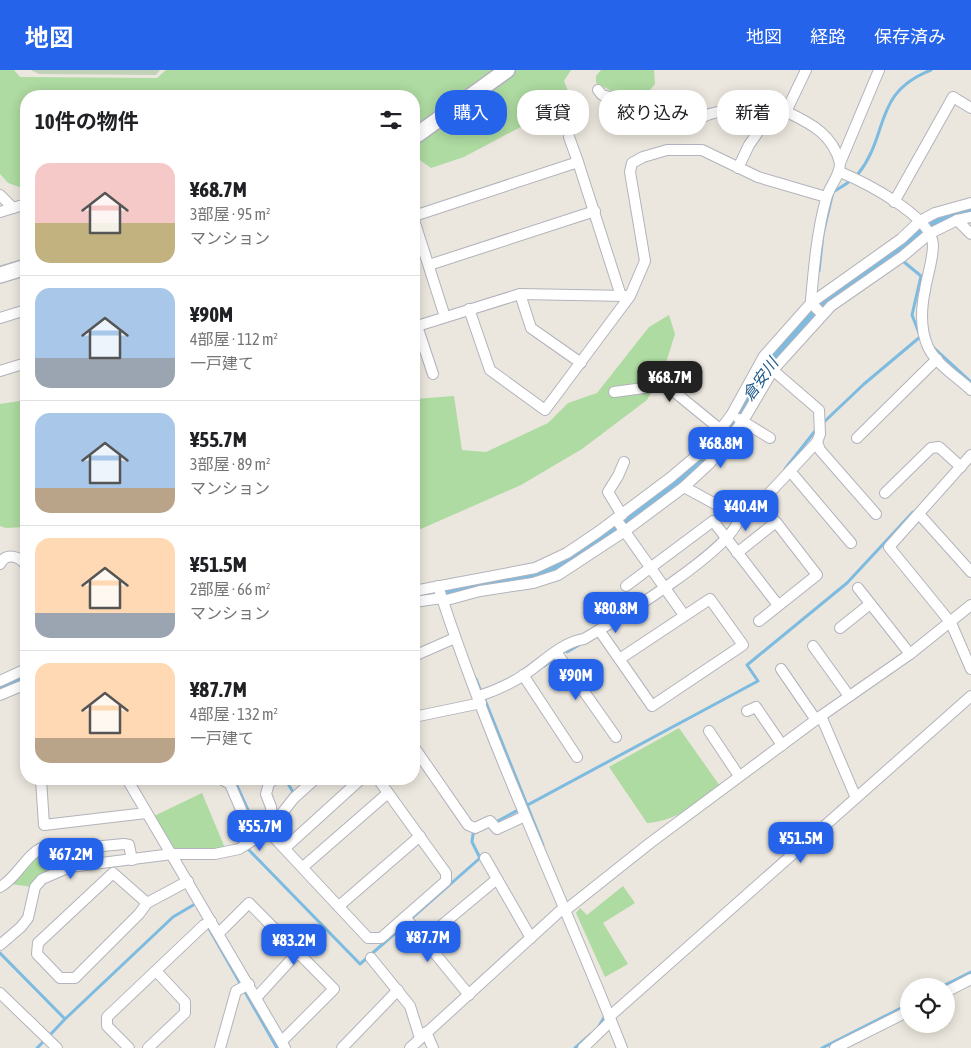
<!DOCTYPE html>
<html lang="ja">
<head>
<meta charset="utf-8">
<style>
  body { margin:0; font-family:"Asap Condensed","Noto Sans JP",sans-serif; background:#f2f2f2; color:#202124; height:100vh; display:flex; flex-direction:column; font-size:19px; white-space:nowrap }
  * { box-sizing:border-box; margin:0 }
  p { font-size:16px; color:#757577 }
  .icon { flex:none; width:28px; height:28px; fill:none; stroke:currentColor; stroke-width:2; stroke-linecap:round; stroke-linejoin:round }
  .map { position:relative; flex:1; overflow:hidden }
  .panel { position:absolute; left:20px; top:20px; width:400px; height:695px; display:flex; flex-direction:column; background:#fff; border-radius:20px; box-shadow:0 2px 12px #0003 }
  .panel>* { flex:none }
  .top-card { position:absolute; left:435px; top:20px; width:460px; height:45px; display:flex; gap:10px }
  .tools { position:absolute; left:900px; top:908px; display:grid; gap:10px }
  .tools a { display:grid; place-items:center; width:55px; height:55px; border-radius:50%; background:#fff; box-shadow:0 2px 12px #0003; font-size:25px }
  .price { position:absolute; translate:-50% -42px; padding:0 11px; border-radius:10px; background:#2563eb; color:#fff; font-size:16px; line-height:32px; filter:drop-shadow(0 1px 2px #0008) }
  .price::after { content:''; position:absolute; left:50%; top:30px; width:15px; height:11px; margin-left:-8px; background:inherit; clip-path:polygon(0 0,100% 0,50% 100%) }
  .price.active { background:#222; color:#fff }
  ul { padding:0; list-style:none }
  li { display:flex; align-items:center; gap:15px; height:125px; padding:0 15px }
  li+li { border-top:1px solid #e0e0e0 }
  li span { display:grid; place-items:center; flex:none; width:140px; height:100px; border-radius:15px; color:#555 }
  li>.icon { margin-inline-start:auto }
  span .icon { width:60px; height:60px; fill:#fffc; stroke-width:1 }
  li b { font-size:21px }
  h2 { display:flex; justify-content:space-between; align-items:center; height:60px; padding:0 15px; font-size:21px }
  .chip { padding:0 18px; border-radius:20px; background:#fff; box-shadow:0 2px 12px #0003; font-size:18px; line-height:45px }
  .chip.active { background:#2563eb; color:#fff }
  header { display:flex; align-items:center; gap:30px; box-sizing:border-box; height:70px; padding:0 25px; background:#2563eb; color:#fff }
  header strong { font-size:24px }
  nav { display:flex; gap:28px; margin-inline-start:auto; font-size:18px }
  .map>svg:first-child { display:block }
</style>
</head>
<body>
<header>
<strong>地図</strong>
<nav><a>地図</a><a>経路</a><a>保存済み</a></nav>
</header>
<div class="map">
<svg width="971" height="978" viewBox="0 0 971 978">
  <rect width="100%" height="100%" fill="#ebe7de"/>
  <g fill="#aedba1">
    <polygon points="0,0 14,0 20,7 157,8 166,0 571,0 564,11 574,36 528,53 464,87 431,98 414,86 414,26 26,26 25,119 8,113 0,104"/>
    <polygon points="601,0 654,0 655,14 641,30 625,28 596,13 596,6"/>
    <polygon points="669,245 675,264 665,296 647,330 582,379 521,415 414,462 414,329 454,326 462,380 486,382 548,353 568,333 597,323 649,257"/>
    <polygon points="26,330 26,457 6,458 0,456 0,334"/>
    <path d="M 679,658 L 720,716 C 697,733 677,751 647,753 L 609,697 Z"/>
    <polygon points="202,723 225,778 175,779 166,772 152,747"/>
    <polygon points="46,779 67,787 67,796 32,817 11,814 25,796"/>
    <polygon points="623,816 635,833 603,853 628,894 605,907 576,843 580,838 587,845"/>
  </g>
  <polygon fill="#c2d2b7" points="31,0 160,0 156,5 39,4"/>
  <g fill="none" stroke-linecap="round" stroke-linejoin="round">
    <g stroke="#7dbbe0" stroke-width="3">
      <polyline points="904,192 921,206 912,245 919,263"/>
      <path d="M 819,201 L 823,164 L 833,122 C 841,117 851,112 858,104 C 890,64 872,23 931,0"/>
      <polyline points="934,278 971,312"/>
      <polyline points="825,351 864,314 920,267"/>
      <polyline points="785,399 815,361"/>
      <polyline points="567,582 579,575"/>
      <polyline points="544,596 554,589"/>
      <polyline points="476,609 482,624"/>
      <polyline points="485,630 543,775"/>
      <polyline points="234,709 259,764"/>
      <polyline points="285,709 293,722 291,725"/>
      <polyline points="494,753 758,611 747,595 847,513 913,442"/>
      <polyline points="247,778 360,894 400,859"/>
      <polyline points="412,848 480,788 472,772 473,764 477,762"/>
      <polyline points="207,855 277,978"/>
      <polyline points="0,883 65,949 173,847 195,834"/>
      <polyline points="943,916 971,902"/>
      <polyline points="599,956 606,944"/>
      <polyline points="50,965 65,949"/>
      <polyline points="37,978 44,971"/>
      <polyline points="575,978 591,964"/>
      <polyline points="822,978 909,934"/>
    </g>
    <g stroke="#7dbbe0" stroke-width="19">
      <polyline points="445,522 546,503 560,497 613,460 679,410 713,378 737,345 765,299 822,234 837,221 870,199 930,154 950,145 971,140"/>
      <polyline points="0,617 26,606"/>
    </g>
    <defs>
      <g id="street">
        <path d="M 598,20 L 602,25 L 614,28 L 623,35 L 638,39 L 663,31 L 674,35 L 684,51 C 694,53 701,47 710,44 C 729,38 747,45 763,55"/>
        <path d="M 787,42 C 812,54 833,65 840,93"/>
        <polyline points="569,67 578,92"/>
        <polyline points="738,98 749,75 763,55 775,56 781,52 806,0"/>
        <path d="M 840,102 C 864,112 932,146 933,175 C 933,190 927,206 925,220 C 921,239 920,259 928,277 C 936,294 957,307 971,320"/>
        <polyline points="0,125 13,138 26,134"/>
        <polyline points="894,132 953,27 971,38"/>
        <polyline points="0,142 13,138"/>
        <polyline points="414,146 578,92 621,226"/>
        <polyline points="414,150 445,247"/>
        <polyline points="957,150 971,164"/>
        <polyline points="429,195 595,141"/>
        <polyline points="520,224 531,258 581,293"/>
        <polyline points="469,239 490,300 545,340 630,226 645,191 630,102 632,93 643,87 667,80 702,80 758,107 826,127"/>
        <path d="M 822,244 L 811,233 L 811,230 C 814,196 817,162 826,129 C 829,116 840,107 840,93 L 879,0"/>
        <polyline points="0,248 26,240"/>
        <polyline points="417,256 433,304"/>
        <polyline points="414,257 520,224 627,226"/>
        <polyline points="768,296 819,340 820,364 817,372 820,380 876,444"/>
        <polyline points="0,301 26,293"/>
        <polyline points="614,322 666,315 721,360"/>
        <polyline points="739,349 770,368"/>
        <polyline points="857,368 937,289"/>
        <polyline points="817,372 790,401 851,473"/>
        <polyline points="971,385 889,477 951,553 971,599"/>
        <polyline points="684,417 739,447"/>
        <polyline points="885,423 931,378 939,377 961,397"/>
        <polyline points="919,444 971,502"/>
        <polyline points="622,445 608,422 618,406 624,392"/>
        <polyline points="739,447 761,432 790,401"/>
        <polyline points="616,449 684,545"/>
        <polyline points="737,483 776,452 817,505 759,551"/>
        <path d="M 0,494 C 6,482 19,486 26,495"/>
        <path d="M 438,516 C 489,674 561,824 622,978"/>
        <polyline points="626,516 713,451 778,535"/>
        <polyline points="858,518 910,584"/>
        <polyline points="414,521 535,498 567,483 598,462 670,408 708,376 732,344 764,286 811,233 901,169 920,151 935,143 971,133"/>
        <polyline points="443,531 480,521 533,513 558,505 625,461 684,417 710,393 743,351 773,300 831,236 903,186 929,164 957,150 971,147"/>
        <polyline points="414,532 442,528"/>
        <polyline points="840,558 870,534"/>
        <polyline points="599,560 652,636 743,575 710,529 621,588"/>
        <polyline points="813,576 849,626"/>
        <polyline points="556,582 616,667"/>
        <polyline points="414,586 455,568"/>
        <polyline points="781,599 816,650"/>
        <polyline points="523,605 577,687"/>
        <polyline points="0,611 26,599"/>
        <polyline points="0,625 26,614"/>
        <path d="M 479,626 C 494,621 510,614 524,605 C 542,593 562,572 584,569 C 613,552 736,478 739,447"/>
        <polyline points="747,641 756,637 782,675"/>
        <polyline points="821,646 856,728"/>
        <polyline points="414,647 481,633"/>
        <polyline points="709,661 739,706"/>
        <polyline points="414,677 468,755 475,758 490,751 497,759 525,746"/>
        <polyline points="41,709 44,755 146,743"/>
        <polyline points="127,709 285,978"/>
        <polyline points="221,709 230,714 252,765"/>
        <polyline points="272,756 271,737 266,724 269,713 275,709"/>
        <polyline points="268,761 368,868 381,868 446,811 446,803 378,709"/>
        <polyline points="285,778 361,709"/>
        <polyline points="485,788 531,868"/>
        <polyline points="303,797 388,723"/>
        <path d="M 0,817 C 19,807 27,780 48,776 L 62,785 L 73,785 L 92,777 L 124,774 L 129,775 L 132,790"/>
        <polyline points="147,833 113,803 38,873 37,884 60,908 75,908 139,844 147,833 188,811"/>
        <polyline points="339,836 420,766"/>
        <polyline points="405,847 469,925"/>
        <polyline points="219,863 249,833 334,919 282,971"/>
        <polyline points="425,869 497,809"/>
        <polyline points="0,875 21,857 28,848 35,817 42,809 70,797 172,784 215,784 239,779 268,761 294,728 315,709"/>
        <polyline points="371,888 410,936 420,968"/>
        <polyline points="946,922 971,909"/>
        <polyline points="0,923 57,978"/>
        <polyline points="257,927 298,882"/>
        <polyline points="609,947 971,626"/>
        <polyline points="426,962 433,978"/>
        <polyline points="129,978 107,956 107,947 204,855 211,851"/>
        <polyline points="148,978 185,943 185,932 156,901"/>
        <polyline points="220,978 236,921 249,914"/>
        <polyline points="342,978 398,920"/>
        <polyline points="410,978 560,841 567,839 650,773 821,646 910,584 971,535"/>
        <polyline points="583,978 611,951"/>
        <polyline points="835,978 909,941"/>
      </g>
      <g id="secondary">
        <polyline points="414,67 507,0"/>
        <polyline points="0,205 26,197"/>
      </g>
    </defs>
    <use href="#street" stroke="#b2b3bc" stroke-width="12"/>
    <use href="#secondary" stroke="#b2b3bc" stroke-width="18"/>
    <use href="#street" stroke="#fff" stroke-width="10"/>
    <use href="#secondary" stroke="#fff" stroke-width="15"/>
  </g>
  <g text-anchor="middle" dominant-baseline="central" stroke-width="4" stroke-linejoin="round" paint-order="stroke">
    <g font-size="16" font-style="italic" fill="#1d598b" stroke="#fff">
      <text transform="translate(760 309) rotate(-54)">倉安川</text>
    </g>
  </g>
</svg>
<div class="tools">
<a><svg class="icon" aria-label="locate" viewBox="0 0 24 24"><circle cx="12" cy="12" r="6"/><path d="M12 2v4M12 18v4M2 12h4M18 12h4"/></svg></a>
</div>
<b class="price active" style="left:670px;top:333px">¥68.7M</b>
<b class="price" style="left:721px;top:399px">¥68.8M</b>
<b class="price" style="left:746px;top:462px">¥40.4M</b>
<b class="price" style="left:616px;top:564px">¥80.8M</b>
<b class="price" style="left:576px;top:631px">¥90M</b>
<b class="price" style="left:260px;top:782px">¥55.7M</b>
<b class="price" style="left:801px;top:794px">¥51.5M</b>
<b class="price" style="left:71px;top:810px">¥67.2M</b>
<b class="price" style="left:428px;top:893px">¥87.7M</b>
<b class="price" style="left:294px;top:896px">¥83.2M</b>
<div class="top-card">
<a class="chip active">購入</a>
<a class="chip">賃貸</a>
<a class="chip">絞り込み</a>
<a class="chip">新着</a>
</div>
<section class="panel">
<h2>10件の物件<svg class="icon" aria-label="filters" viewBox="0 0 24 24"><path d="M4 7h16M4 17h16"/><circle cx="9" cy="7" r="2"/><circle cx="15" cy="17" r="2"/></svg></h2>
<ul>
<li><span style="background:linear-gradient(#f6c9c9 60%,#c2b280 0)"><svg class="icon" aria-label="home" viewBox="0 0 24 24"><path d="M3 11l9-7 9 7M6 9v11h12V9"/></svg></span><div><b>¥68.7M</b><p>3部屋 · 95 m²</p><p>マンション</p></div></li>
<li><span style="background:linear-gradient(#a9c7e8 70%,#9aa5b1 0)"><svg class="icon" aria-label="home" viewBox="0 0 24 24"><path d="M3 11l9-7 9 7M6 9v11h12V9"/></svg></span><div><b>¥90M</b><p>4部屋 · 112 m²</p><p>一戸建て</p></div></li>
<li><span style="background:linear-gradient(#a9c7e8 75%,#b9a48a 0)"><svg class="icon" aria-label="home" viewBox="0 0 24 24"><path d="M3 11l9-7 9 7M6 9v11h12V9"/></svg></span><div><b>¥55.7M</b><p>3部屋 · 89 m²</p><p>マンション</p></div></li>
<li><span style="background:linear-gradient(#ffd9b3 75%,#9aa5b1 0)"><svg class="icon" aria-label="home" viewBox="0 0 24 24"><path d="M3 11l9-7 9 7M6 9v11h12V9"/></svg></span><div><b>¥51.5M</b><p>2部屋 · 66 m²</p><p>マンション</p></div></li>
<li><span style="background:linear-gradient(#ffd9b3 75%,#b9a48a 0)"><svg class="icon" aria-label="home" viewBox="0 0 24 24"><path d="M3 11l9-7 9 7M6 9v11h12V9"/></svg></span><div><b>¥87.7M</b><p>4部屋 · 132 m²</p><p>一戸建て</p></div></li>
</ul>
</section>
</div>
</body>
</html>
